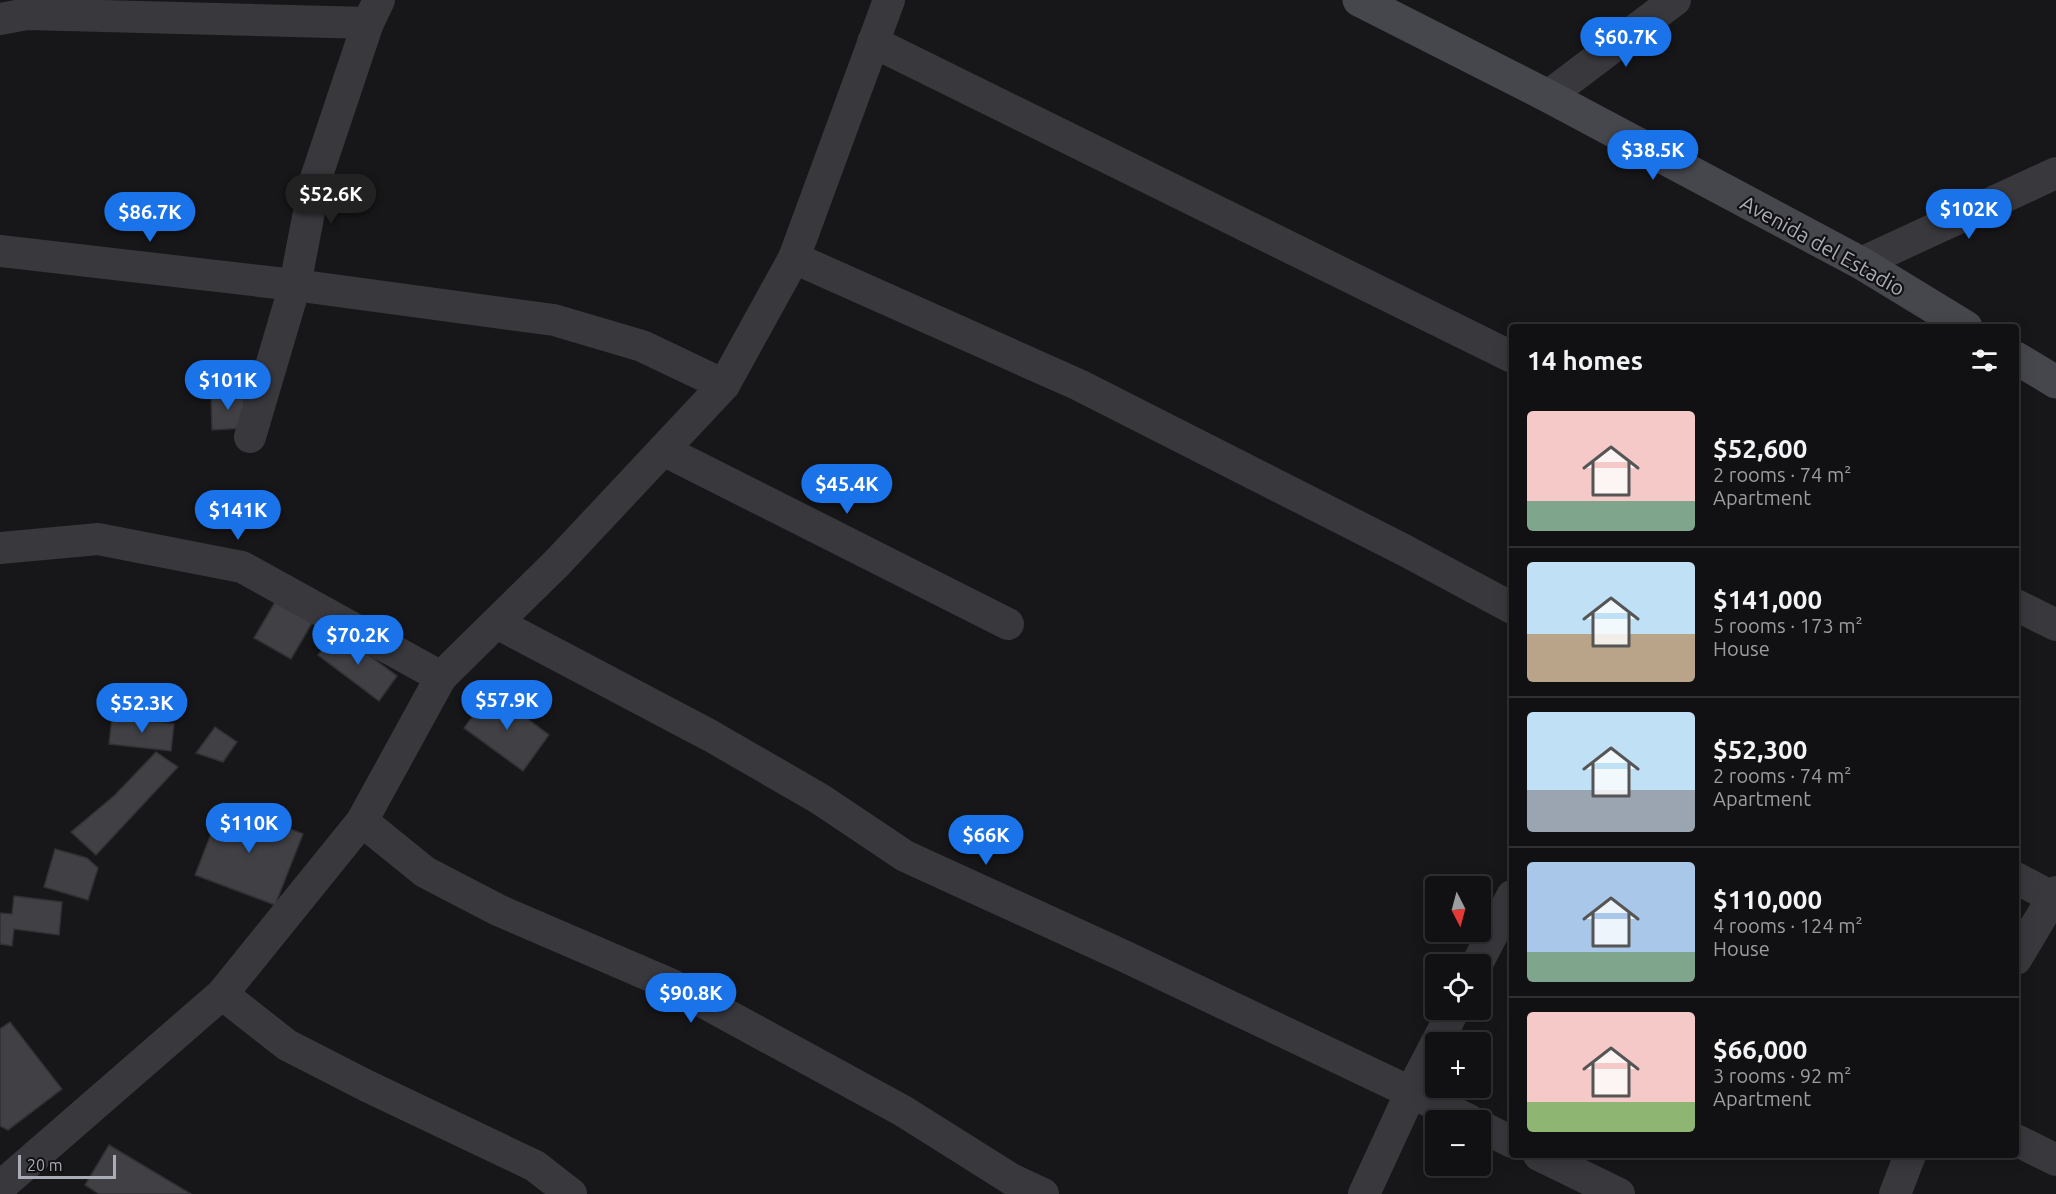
<!DOCTYPE html>
<html lang="en">
<head>
<meta charset="utf-8">
<style>
  body { margin:0; font-family:Ubuntu,sans-serif; background:#1e1e20; color:#f1f3f6; height:100vh; display:flex; flex-direction:column; font-size:22px; white-space:nowrap }
  * { box-sizing:border-box; margin:0 }
  p { font-size:20px; color:#9c9d9f }
  .icon { flex:none; width:33px; height:33px; fill:none; stroke:currentColor; stroke-width:2; stroke-linecap:round; stroke-linejoin:round }
  .map { position:relative; flex:1; overflow:hidden }
  .details { position:absolute; left:1509px; top:324px; width:510px; height:834px; display:flex; flex-direction:column; background:#111012; border-radius:6px; box-shadow:0 3px 15px #0003,0 0 0 2px #303032 }
  .details>* { flex:none }
  .needle { width:39px; rotate:174deg }
  .controls { position:absolute; left:1425px; top:876px; display:grid; gap:12px }
  .controls a { display:grid; place-items:center; width:66px; height:66px; border-radius:6px; background:#111012; box-shadow:0 3px 15px #0003,0 0 0 2px #303032; font-size:30px }
  .scale { position:absolute; left:18px; bottom:15px; width:98px; box-sizing:border-box; padding-left:6px; border:3px solid #a9abb7; border-top:0; font-size:16px; line-height:21px; white-space:nowrap; color:#a9abb7; -webkit-text-stroke:4px #121113; paint-order:stroke }
  .price { position:absolute; translate:-50% -51px; padding:0 14px; border-radius:21px; background:#1a73e8; color:#fff; font-size:20px; line-height:39px; filter:drop-shadow(0 2px 3px #0008) }
  .price::after { content:''; position:absolute; left:50%; top:36px; width:18px; height:14px; margin-left:-9px; background:inherit; clip-path:polygon(0 0,100% 0,50% 100%) }
  .price.active { background:#222; color:#fff }
  ul { padding:0; list-style:none }
  li { display:flex; align-items:center; gap:18px; height:150px; padding:0 18px }
  li+li { border-top:2px solid #303032 }
  li span { display:grid; place-items:center; flex:none; width:168px; height:120px; border-radius:6px; color:#555 }
  li>.icon { margin-inline-start:auto }
  span .icon { width:72px; height:72px; fill:#fffc; stroke-width:1 }
  li b { font-size:26px }
  h2 { display:flex; justify-content:space-between; align-items:center; height:72px; padding:0 18px; font-size:26px }
  .map>svg:first-child { display:block }
</style>
</head>
<body>
<div class="map">
<svg width="2056" height="1194" viewBox="0 0 2056 1194">
  <rect width="100%" height="100%" fill="#171618"/>
  <g fill="#414045" stroke="#313034" stroke-width="1.5">
    <polygon points="244,393 245,428 212,430 211,394"/>
    <polygon points="278,597 315,618 291,659 254,638"/>
    <polygon points="336,631 397,676 379,701 318,655"/>
    <polygon points="491,691 549,735 523,771 464,728"/>
    <polygon points="112,717 174,724 171,751 109,744"/>
    <polygon points="215,727 237,742 223,762 196,753"/>
    <polygon points="156,752 178,767 96,855 71,832 115,795"/>
    <polygon points="223,803 303,834 275,905 195,875"/>
    <polygon points="55,849 87,858 98,868 88,900 44,887"/>
    <polygon points="14,896 62,902 59,935 14,929 12,946 0,944 0,913 12,914"/>
    <polygon points="10,1022 62,1089 8,1130 0,1126 0,1029"/>
    <polygon points="109,1145 191,1194 99,1194 85,1185"/>
  </g>
  <g fill="none" stroke-linecap="round" stroke-linejoin="round">
    <g stroke="#38383d" stroke-width="32">
      <polyline points="0,19 27,14 368,23"/>
      <polyline points="873,42 1512,357"/>
      <polyline points="1548,96 1675,0"/>
      <polyline points="0,251 295,285 554,320 642,346 724,385"/>
      <polyline points="794,258 1079,385 1404,550 1512,608"/>
      <polyline points="1861,263 2056,173"/>
      <polyline points="250,437 295,285 315,181 368,23 379,0"/>
      <polyline points="663,450 1008,624"/>
      <polyline points="0,548 98,539 242,567 441,677"/>
      <polyline points="2016,605 2056,625"/>
      <polyline points="497,623 711,736 820,799 905,856 1124,956 1469,1120"/>
      <polyline points="362,821 425,872 498,910 672,985 903,1111 1011,1179 1043,1194"/>
      <polyline points="2016,878 2056,899"/>
      <polyline points="2016,959 2056,892"/>
      <polyline points="1477,964 1512,896"/>
      <polyline points="222,994 287,1045 367,1086 535,1166 571,1194"/>
      <polyline points="1437,1042 1454,1010"/>
      <polyline points="1480,1126 1512,1142"/>
      <polyline points="2016,1140 2056,1160"/>
      <polyline points="1539,1155 1619,1194"/>
      <polyline points="0,1187 222,994 362,821 441,677 558,562 724,385 794,258 889,0"/>
      <polyline points="1364,1194 1411,1092 1436,1044"/>
      <polyline points="1895,1194 1910,1155"/>
    </g>
    <g stroke="#46464d" stroke-width="33">
      <polyline points="1359,0 1548,96 1861,263 1966,327"/>
      <polyline points="2016,358 2056,382"/>
    </g>
  </g>
  <g text-anchor="middle" dominant-baseline="central" stroke-width="4.5" stroke-linejoin="round" paint-order="stroke">
    <g font-size="21" fill="#a9abb7" stroke="#121113">
      <text transform="translate(1823 245) rotate(29)">Avenida del Estadio</text>
    </g>
  </g>
</svg>
<div class="controls">
<a><svg class="needle" viewBox="-14 -14 28 28"><path d="M0-13l5 13h-10z" fill="#e53935"/><path d="M0 13l5-13h-10z" fill="#9c9d9f"/></svg></a>
<a><svg class="icon" aria-label="locate" viewBox="0 0 24 24"><circle cx="12" cy="12" r="6"/><path d="M12 2v4M12 18v4M2 12h4M18 12h4"/></svg></a>
<a>+</a>
<a>−</a>
</div>
<div class="scale">20 m</div>
<b class="price" style="left:1626px;top:68px">$60.7K</b>
<b class="price" style="left:1653px;top:181px">$38.5K</b>
<b class="price active" style="left:331px;top:225px">$52.6K</b>
<b class="price" style="left:1969px;top:240px">$102K</b>
<b class="price" style="left:150px;top:243px">$86.7K</b>
<b class="price" style="left:228px;top:411px">$101K</b>
<b class="price" style="left:847px;top:515px">$45.4K</b>
<b class="price" style="left:238px;top:541px">$141K</b>
<b class="price" style="left:358px;top:666px">$70.2K</b>
<b class="price" style="left:507px;top:731px">$57.9K</b>
<b class="price" style="left:142px;top:734px">$52.3K</b>
<b class="price" style="left:249px;top:854px">$110K</b>
<b class="price" style="left:986px;top:866px">$66K</b>
<b class="price" style="left:691px;top:1024px">$90.8K</b>
<section class="details">
<h2>14 homes<svg class="icon" aria-label="filters" viewBox="0 0 24 24"><path d="M4 7h16M4 17h16"/><circle cx="9" cy="7" r="2"/><circle cx="15" cy="17" r="2"/></svg></h2>
<ul>
<li><span style="background:linear-gradient(#f6c9c9 75%,#7fa58c 0)"><svg class="icon" aria-label="home" viewBox="0 0 24 24"><path d="M3 11l9-7 9 7M6 9v11h12V9"/></svg></span><div><b>$52,600</b><p>2 rooms · 74 m²</p><p>Apartment</p></div></li>
<li><span style="background:linear-gradient(#bfe0f5 60%,#b9a48a 0)"><svg class="icon" aria-label="home" viewBox="0 0 24 24"><path d="M3 11l9-7 9 7M6 9v11h12V9"/></svg></span><div><b>$141,000</b><p>5 rooms · 173 m²</p><p>House</p></div></li>
<li><span style="background:linear-gradient(#bfe0f5 65%,#9aa5b1 0)"><svg class="icon" aria-label="home" viewBox="0 0 24 24"><path d="M3 11l9-7 9 7M6 9v11h12V9"/></svg></span><div><b>$52,300</b><p>2 rooms · 74 m²</p><p>Apartment</p></div></li>
<li><span style="background:linear-gradient(#a9c7e8 75%,#7fa58c 0)"><svg class="icon" aria-label="home" viewBox="0 0 24 24"><path d="M3 11l9-7 9 7M6 9v11h12V9"/></svg></span><div><b>$110,000</b><p>4 rooms · 124 m²</p><p>House</p></div></li>
<li><span style="background:linear-gradient(#f6c9c9 75%,#8fb573 0)"><svg class="icon" aria-label="home" viewBox="0 0 24 24"><path d="M3 11l9-7 9 7M6 9v11h12V9"/></svg></span><div><b>$66,000</b><p>3 rooms · 92 m²</p><p>Apartment</p></div></li>
</ul>
</section>
</div>
</body>
</html>
